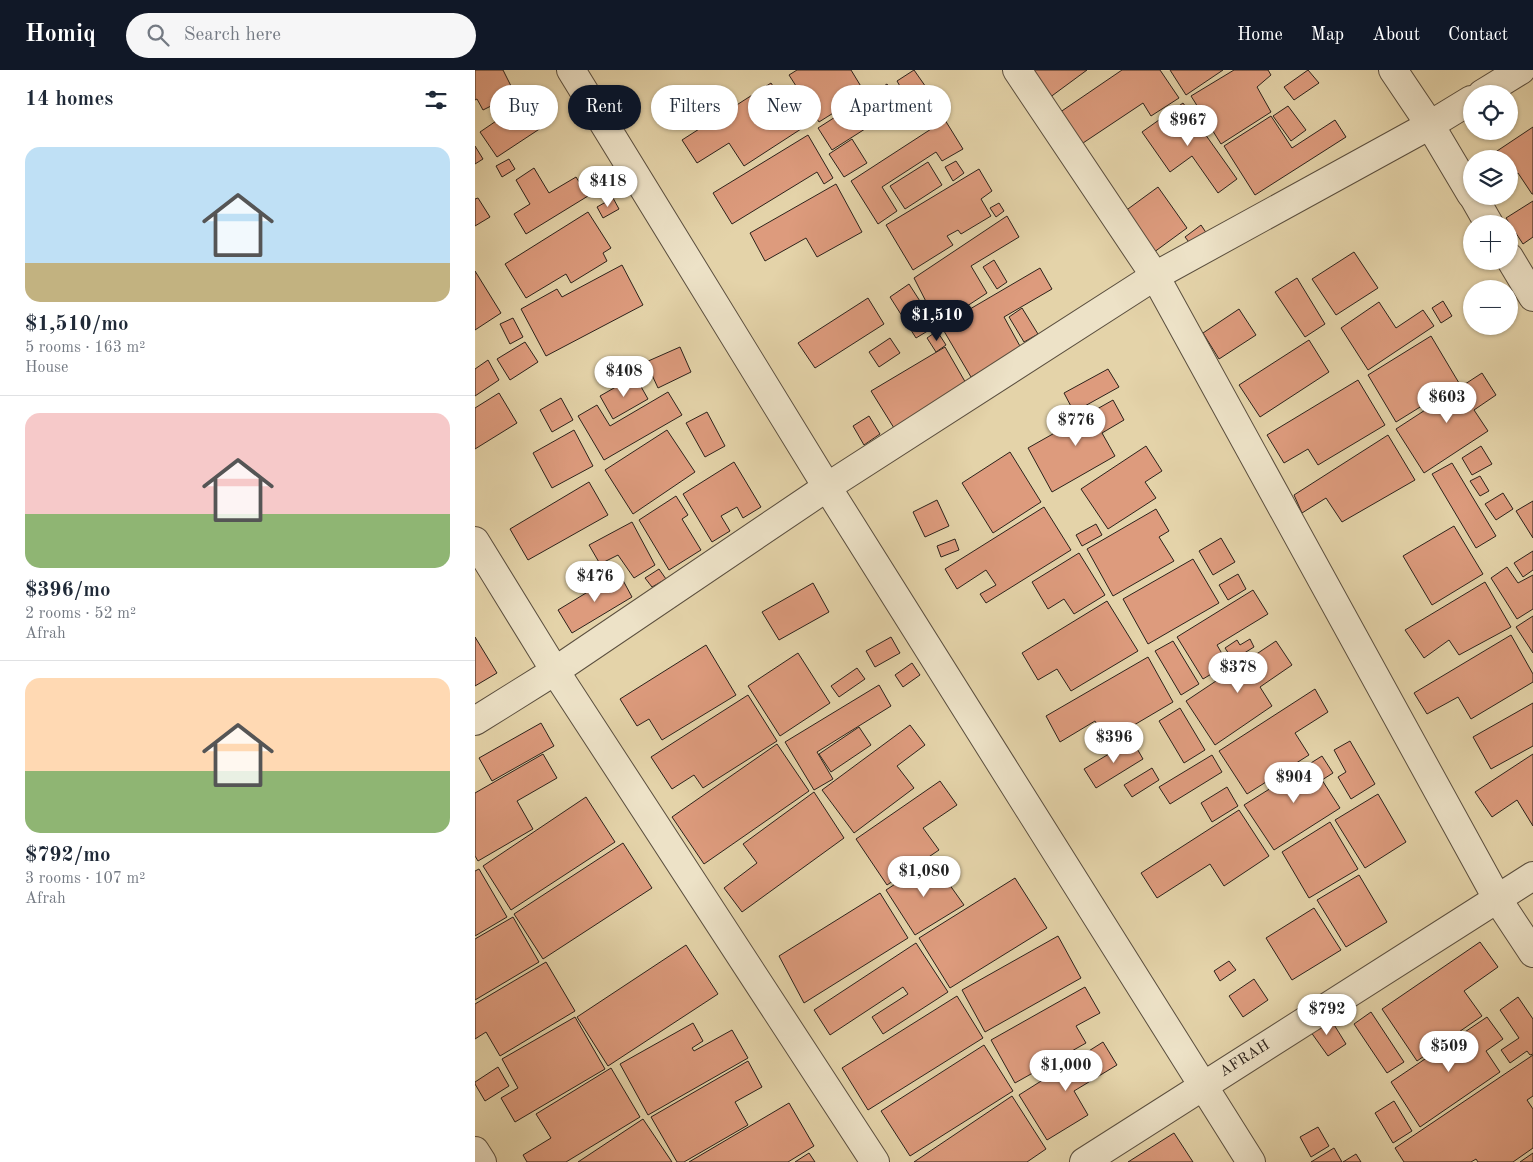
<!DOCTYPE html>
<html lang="en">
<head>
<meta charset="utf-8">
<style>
  body { margin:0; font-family:"Old Standard TT",serif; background:#f6f6f7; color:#1f2937; height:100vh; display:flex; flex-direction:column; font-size:19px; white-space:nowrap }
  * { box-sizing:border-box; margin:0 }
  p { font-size:16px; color:#747a83 }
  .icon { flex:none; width:28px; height:28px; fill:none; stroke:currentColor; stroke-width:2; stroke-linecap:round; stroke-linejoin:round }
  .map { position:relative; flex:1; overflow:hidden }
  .panel { display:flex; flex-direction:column; background:#fff; width:475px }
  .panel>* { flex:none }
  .banner { position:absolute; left:15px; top:15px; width:475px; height:45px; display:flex; gap:10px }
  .controls { position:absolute; left:988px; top:15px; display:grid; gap:10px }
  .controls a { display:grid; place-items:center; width:55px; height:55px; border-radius:50%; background:#fff; box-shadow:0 1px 4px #0004; font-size:25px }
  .price { position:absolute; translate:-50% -42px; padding:0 11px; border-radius:18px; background:#fff; color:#222; font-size:16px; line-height:32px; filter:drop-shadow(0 1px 2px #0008) }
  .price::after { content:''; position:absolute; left:50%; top:30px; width:15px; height:11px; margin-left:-8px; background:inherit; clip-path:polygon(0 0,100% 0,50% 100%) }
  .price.on { background:#111827; color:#fff }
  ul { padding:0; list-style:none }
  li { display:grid; align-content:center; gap:10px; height:265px; padding:0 25px }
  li+li { border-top:1px solid #e0e1e3 }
  li span { display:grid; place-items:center; height:155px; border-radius:15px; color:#555 }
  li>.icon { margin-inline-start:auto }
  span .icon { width:90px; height:90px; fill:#fffc; stroke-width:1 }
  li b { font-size:21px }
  h2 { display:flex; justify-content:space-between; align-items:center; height:60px; padding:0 25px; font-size:21px }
  .pill { padding:0 18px; border-radius:22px; background:#fff; box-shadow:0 1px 4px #0004; font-size:18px; line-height:45px }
  .pill.on { background:#111827; color:#fff }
  header { display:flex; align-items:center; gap:30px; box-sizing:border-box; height:70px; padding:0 25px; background:#111827; color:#fff }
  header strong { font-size:24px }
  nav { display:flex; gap:28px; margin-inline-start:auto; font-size:18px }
  .search { width:350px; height:45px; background:#f6f6f7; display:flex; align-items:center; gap:12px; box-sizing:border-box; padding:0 18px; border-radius:28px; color:#747a83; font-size:19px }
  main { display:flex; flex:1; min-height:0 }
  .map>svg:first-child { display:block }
</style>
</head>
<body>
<header>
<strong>Homiq</strong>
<div class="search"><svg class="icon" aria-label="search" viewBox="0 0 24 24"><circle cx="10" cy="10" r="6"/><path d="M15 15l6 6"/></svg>Search here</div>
<nav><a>Home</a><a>Map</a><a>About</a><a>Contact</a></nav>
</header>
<main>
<section class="panel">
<h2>14 homes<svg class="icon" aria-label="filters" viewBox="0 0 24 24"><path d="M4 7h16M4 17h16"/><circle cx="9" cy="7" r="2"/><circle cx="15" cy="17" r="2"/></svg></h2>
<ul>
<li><span style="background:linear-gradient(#bfe0f5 75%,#c2b280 0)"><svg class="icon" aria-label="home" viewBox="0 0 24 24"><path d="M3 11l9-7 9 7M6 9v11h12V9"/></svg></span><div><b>$1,510/mo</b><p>5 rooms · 163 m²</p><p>House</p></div></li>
<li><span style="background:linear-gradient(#f6c9c9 65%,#8fb573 0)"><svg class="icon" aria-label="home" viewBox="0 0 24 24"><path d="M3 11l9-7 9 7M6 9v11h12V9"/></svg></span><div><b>$396/mo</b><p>2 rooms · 52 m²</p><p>Afrah</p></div></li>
<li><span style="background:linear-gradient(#ffd9b3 60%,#8fb573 0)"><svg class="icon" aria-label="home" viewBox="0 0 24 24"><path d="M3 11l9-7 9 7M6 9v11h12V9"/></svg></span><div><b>$792/mo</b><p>3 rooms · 107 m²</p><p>Afrah</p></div></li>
</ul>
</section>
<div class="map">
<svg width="1058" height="1092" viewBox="0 0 1058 1092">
  <rect width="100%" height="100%" fill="#e4d3a9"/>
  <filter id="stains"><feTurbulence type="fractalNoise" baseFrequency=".004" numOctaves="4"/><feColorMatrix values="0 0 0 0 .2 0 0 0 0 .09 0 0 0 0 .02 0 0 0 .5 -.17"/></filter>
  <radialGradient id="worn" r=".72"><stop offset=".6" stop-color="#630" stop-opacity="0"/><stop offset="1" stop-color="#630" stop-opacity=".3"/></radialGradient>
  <g fill="#dd9b7d" stroke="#2c221b">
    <polygon points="0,0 28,0 40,24 8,40 2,29 0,30"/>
    <polygon points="322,0 376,0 390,23 344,52 314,5"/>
    <polygon points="439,0 453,20 434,32 422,11"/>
    <polygon points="554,0 612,0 574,28"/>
    <polygon points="647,0 685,0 704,28 676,46 668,33 599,79 578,47"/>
    <polygon points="695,0 748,0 711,25"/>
    <polygon points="759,0 793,0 796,5 782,17 796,42 746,74 716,26"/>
    <polygon points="833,0 844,13 819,30 809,17"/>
    <polygon points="296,13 326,59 269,96 254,73 222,93 207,70"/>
    <polygon points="412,14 426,36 357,80 343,58"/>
    <polygon points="49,32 66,58 22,87 5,62"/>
    <polygon points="708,33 762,109 743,123 717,86 695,102 667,62"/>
    <polygon points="813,36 831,60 816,71 798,46"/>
    <polygon points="796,46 817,78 860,50 871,67 780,125 749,76"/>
    <polygon points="470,50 488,79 467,91 461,82 407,117 422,141 403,154 376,111"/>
    <polygon points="1058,57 1058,124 1057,124 1043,103 1034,109 1034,89 1010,89"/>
    <polygon points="333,65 358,108 349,114 342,102 257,154 238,123"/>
    <polygon points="377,69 392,93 369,107 354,84"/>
    <polygon points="0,76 8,89 0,94"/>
    <polygon points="34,89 40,99 27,107 21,96"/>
    <polygon points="481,91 489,103 478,111 470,97"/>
    <polygon points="453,92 467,115 430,139 415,116"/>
    <polygon points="59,98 74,123 101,107 113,126 51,164 39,144 55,134 41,110"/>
    <polygon points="504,99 517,121 506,129 516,146 486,164 483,160 472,166 478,175 438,200 411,155"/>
    <polygon points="361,114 387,162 342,187 331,168 290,191 275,163"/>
    <polygon points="683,117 712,158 671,188 642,147"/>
    <polygon points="3,128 15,147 0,156 0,129"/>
    <polygon points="138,128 144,139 128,148 122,137"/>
    <polygon points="1058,131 1058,167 1048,174 1031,148"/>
    <polygon points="524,133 529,141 521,147 515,138"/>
    <polygon points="113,142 136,178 128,183 132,191 96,213 91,204 51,228 30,194"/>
    <polygon points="532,146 544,167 496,196 512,223 463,255 439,208"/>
    <polygon points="726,155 732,164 717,176 710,167"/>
    <polygon points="879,182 903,218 861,245 837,209"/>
    <polygon points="519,190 532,212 522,219 508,197"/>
    <polygon points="147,195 168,235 71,286 46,239 82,219 87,227"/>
    <polygon points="565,198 577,219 529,247 546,278 496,307 466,256"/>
    <polygon points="0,201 26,243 0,260"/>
    <polygon points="822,208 850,254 830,267 800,222"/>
    <polygon points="434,214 461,256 441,268 415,227"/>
    <polygon points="393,228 409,254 340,298 323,273"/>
    <polygon points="968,231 977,246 966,253 957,238"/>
    <polygon points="904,232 921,258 948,240 959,256 893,300 866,258"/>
    <polygon points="547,238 563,264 549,272 534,247"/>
    <polygon points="764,239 781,265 744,289 728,263"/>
    <polygon points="38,248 48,267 35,274 25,254"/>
    <polygon points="462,261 471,275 461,282 452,268"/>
    <polygon points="956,266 984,313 921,352 893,305"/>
    <polygon points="415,268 425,283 404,297 394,282"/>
    <polygon points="834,270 854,302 785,347 764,315"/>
    <polygon points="50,272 63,292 35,310 22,289"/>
    <polygon points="205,277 216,302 183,318 171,292"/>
    <polygon points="470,277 492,315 419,358 396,321"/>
    <polygon points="13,290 24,310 0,326 0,299"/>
    <polygon points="633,299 644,317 599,342 589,323"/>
    <polygon points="1007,303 1021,325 999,340 1013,361 949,403 921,359"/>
    <polygon points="160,306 173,329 138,349 125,326"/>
    <polygon points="883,310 910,355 843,395 833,379 809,393 792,365"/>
    <polygon points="193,322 207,345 129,390 103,346 122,335 135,356"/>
    <polygon points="24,323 42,353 0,379 0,338"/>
    <polygon points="86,328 98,350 77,362 65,340"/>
    <polygon points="638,330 649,350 627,363 640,386 577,422 553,378"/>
    <polygon points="232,342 250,376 230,387 211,353"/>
    <polygon points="394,346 405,364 389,375 378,356"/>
    <polygon points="99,360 118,396 77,418 58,383"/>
    <polygon points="192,360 220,402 158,444 130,400"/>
    <polygon points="913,365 940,410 867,452 851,428 827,443 819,425"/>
    <polygon points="671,376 687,401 670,412 681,428 633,459 606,419"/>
    <polygon points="1006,376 1017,394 997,405 987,388"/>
    <polygon points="535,382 566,432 518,463 487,413"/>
    <polygon points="259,392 286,437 268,448 262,437 246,446 255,461 237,472 208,424"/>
    <polygon points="977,393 1021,466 1001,478 957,404"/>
    <polygon points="1005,406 1014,421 1005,426 995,411"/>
    <polygon points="114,412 133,445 53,490 35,459"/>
    <polygon points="1028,423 1038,439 1021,450 1010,434"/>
    <polygon points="201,426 213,445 207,449 226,480 194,500 164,450"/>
    <polygon points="462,430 474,456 450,467 438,442"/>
    <polygon points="1058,431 1058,468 1041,441"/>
    <polygon points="569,437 596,480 511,533 505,524 521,515 511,500 482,519 470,499"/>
    <polygon points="681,439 694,461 684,467 699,491 638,526 612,479"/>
    <polygon points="157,452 180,495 159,508 143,485 125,494 114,475"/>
    <polygon points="621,454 627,465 607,476 601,465"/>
    <polygon points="979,456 1008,504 957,535 928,486"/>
    <polygon points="746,468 760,492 738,505 724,481"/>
    <polygon points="480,469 484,480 466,487 462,476"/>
    <polygon points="1058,481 1058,500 1048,507 1039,493"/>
    <polygon points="604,483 630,525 599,544 589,529 573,539 557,512"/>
    <polygon points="718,489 744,533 673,574 648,529"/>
    <polygon points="1032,497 1043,513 1058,505 1058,539 1042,549 1016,508"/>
    <polygon points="184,499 191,509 177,517 170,508"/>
    <polygon points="144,503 157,527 97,563 83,540"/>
    <polygon points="763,504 771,519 753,530 744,515"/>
    <polygon points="1010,512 1036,557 984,585 974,570 949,588 930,560"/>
    <polygon points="338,513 354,542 304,570 287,542"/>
    <polygon points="778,520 793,544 742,575 753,594 728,609 702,567"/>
    <polygon points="632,531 663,581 596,621 582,599 563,610 547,583"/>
    <polygon points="1058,546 1058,583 1041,557"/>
    <polygon points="1036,565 1058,604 1058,612 996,649 983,627 952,644 939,623"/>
    <polygon points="0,567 22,603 0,616"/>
    <polygon points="416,567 425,583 400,597 391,581"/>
    <polygon points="775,569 779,577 758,590 750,578 762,570 765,575"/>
    <polygon points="698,571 724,614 706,625 680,581"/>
    <polygon points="801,571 817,595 785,617 797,636 740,675 711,631"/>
    <polygon points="231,575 261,625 187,670 174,649 162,656 145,629"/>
    <polygon points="323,583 355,633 305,666 273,616"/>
    <polygon points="673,587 698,632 632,671 620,651 585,672 571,646"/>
    <polygon points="437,593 445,605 428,617 420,605"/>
    <polygon points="382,598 390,609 364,627 356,616"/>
    <polygon points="404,615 416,636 342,682 358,709 339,720 310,672"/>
    <polygon points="840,619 853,642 820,663 834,685 772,724 744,681"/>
    <polygon points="273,625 302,671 228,718 219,705 197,719 176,687"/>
    <polygon points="1058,633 1058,676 1016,699 998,667"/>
    <polygon points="705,638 730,680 709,693 684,651"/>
    <polygon points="66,653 79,676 17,711 4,688"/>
    <polygon points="435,655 450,675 422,696 439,718 379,763 347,720"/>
    <polygon points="384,657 396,675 356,702 344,684"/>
    <polygon points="657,670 668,689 621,718 609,699"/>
    <polygon points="875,671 900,714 876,729 863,707 871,702 859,680"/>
    <polygon points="302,674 334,721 229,794 197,747"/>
    <polygon points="68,684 82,708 42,731 58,759 3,791 0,786 0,723"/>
    <polygon points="1058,684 1058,756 1042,730 1017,747 1000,722"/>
    <polygon points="737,685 747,702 695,734 684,717"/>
    <polygon points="847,686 858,703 847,710 865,738 799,780 769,735"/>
    <polygon points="677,698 684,710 657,727 649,715"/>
    <polygon points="465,711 482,735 448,758 464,780 412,815 381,769"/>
    <polygon points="752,717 763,736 737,752 726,733"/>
    <polygon points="339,722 369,768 267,842 249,818 282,793 268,774"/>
    <polygon points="903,724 931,772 890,798 860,750"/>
    <polygon points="111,727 140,772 36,840 8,796"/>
    <polygon points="764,740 794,786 749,816 735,794 682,828 666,803"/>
    <polygon points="855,752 883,799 834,828 807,782"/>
    <polygon points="148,773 177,818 68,889 39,844"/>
    <polygon points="457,790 489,835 440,865 411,820"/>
    <polygon points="4,799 32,847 0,866 0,801"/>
    <polygon points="884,805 912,852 871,877 842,830"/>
    <polygon points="540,808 572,858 475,918 444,868"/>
    <polygon points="405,823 433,868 329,933 304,886"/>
    <polygon points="839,838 866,880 817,910 791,868"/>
    <polygon points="38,847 64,892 0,930 0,869"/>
    <polygon points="583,866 606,908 510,962 487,920"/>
    <polygon points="1005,872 1023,897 989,921 1007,946 942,991 907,939"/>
    <polygon points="441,873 473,922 408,964 397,947 433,924 428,917 355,965 339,940"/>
    <polygon points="211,875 243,924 133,996 102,947"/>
    <polygon points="754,891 761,900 745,911 739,901"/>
    <polygon points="71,892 100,941 25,986 11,962 0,969 0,934"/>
    <polygon points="779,909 793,930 768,947 754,926"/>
    <polygon points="610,917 625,943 601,956 611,973 540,1013 516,970"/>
    <polygon points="482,926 508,968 393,1040 367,998"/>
    <polygon points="1043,927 1058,949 1058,984 1055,985 1052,981 1035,993 1026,980 1044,968 1025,940"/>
    <polygon points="896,942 929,992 912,1003 879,954"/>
    <polygon points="853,945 871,974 853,986 833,958"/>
    <polygon points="100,947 130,999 40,1052 26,1028 43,1018 27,989"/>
    <polygon points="1012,947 1028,969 1011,981 1025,1002 945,1057 916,1012"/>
    <polygon points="218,953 228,971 217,978 219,981 257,960 273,988 173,1045 145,994"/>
    <polygon points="628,972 642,995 599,1021 613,1045 572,1070 544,1025"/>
    <polygon points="509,975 538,1021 435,1086 406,1041"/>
    <polygon points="1058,985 1058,1026 1052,1030 1058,1039 1058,1078 1038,1092 1003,1092 1001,1089 996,1092 929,1092 920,1078"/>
    <polygon points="273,991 287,1017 260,1032 273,1055 209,1092 202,1092 176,1047"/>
    <polygon points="23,997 34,1016 10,1031 0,1014 0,1012"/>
    <polygon points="136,998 165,1047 91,1092 52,1092 48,1085 76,1068 61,1044"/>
    <polygon points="537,1026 571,1079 552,1092 439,1092"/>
    <polygon points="919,1031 937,1061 918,1073 900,1043"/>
    <polygon points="314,1033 339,1076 313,1092 214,1092"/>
    <polygon points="168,1049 197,1092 103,1092"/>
    <polygon points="843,1057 854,1076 836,1087 825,1067"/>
    <polygon points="699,1063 718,1092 653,1092"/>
    <polygon points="859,1078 867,1092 836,1092"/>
    <polygon points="334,1083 340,1092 320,1092"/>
    <polygon points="1058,1083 1058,1092 1045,1092"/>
    <polygon points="881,1084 886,1092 868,1092"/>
  </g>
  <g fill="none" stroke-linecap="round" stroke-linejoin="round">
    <defs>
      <g id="minor">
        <polyline points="96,0 352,417 776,1092"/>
        <polyline points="542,0 680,206 1023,830 1058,883"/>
        <polyline points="918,0 955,55 996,124"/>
        <polyline points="1007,24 1046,0"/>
        <polyline points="998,126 1014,154"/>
        <polyline points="1034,187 1058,227"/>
        <polyline points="0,471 80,601 400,1092"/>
        <polyline points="0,651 80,601 352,417 680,206 955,55 996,30"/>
        <polyline points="0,1081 7,1092"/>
        <polyline points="609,1092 1058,806"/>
      </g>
    </defs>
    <use href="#minor" stroke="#5a4e3e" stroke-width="30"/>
    <use href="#minor" stroke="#ede2c7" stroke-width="28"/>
  </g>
  <g text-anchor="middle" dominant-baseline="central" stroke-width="4" stroke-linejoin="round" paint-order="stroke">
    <g font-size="15" fill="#2c221b" stroke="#ede2c7">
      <text transform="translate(770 989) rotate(-32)">AFRAH</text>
    </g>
  </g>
  <rect width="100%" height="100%" filter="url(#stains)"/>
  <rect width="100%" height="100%" fill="url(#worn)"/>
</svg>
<div class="controls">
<a><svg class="icon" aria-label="locate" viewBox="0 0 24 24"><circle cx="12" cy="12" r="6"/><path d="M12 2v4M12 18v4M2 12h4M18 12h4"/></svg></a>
<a><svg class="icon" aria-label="layers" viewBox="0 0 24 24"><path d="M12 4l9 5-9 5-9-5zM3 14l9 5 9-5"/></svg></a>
<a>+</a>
<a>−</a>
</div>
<b class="price" style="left:713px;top:77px">$967</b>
<b class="price" style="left:133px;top:138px">$418</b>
<b class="price on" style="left:462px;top:272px">$1,510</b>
<b class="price" style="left:149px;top:328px">$408</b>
<b class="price" style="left:972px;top:354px">$603</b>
<b class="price" style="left:601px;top:377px">$776</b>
<b class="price" style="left:120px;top:533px">$476</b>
<b class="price" style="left:763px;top:624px">$378</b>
<b class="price" style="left:639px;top:694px">$396</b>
<b class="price" style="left:819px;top:734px">$904</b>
<b class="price" style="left:449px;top:828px">$1,080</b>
<b class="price" style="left:852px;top:966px">$792</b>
<b class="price" style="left:974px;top:1003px">$509</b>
<b class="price" style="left:591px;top:1022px">$1,000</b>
<div class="banner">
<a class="pill">Buy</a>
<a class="pill on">Rent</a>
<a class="pill">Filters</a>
<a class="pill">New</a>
<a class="pill">Apartment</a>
</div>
</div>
</main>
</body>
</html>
